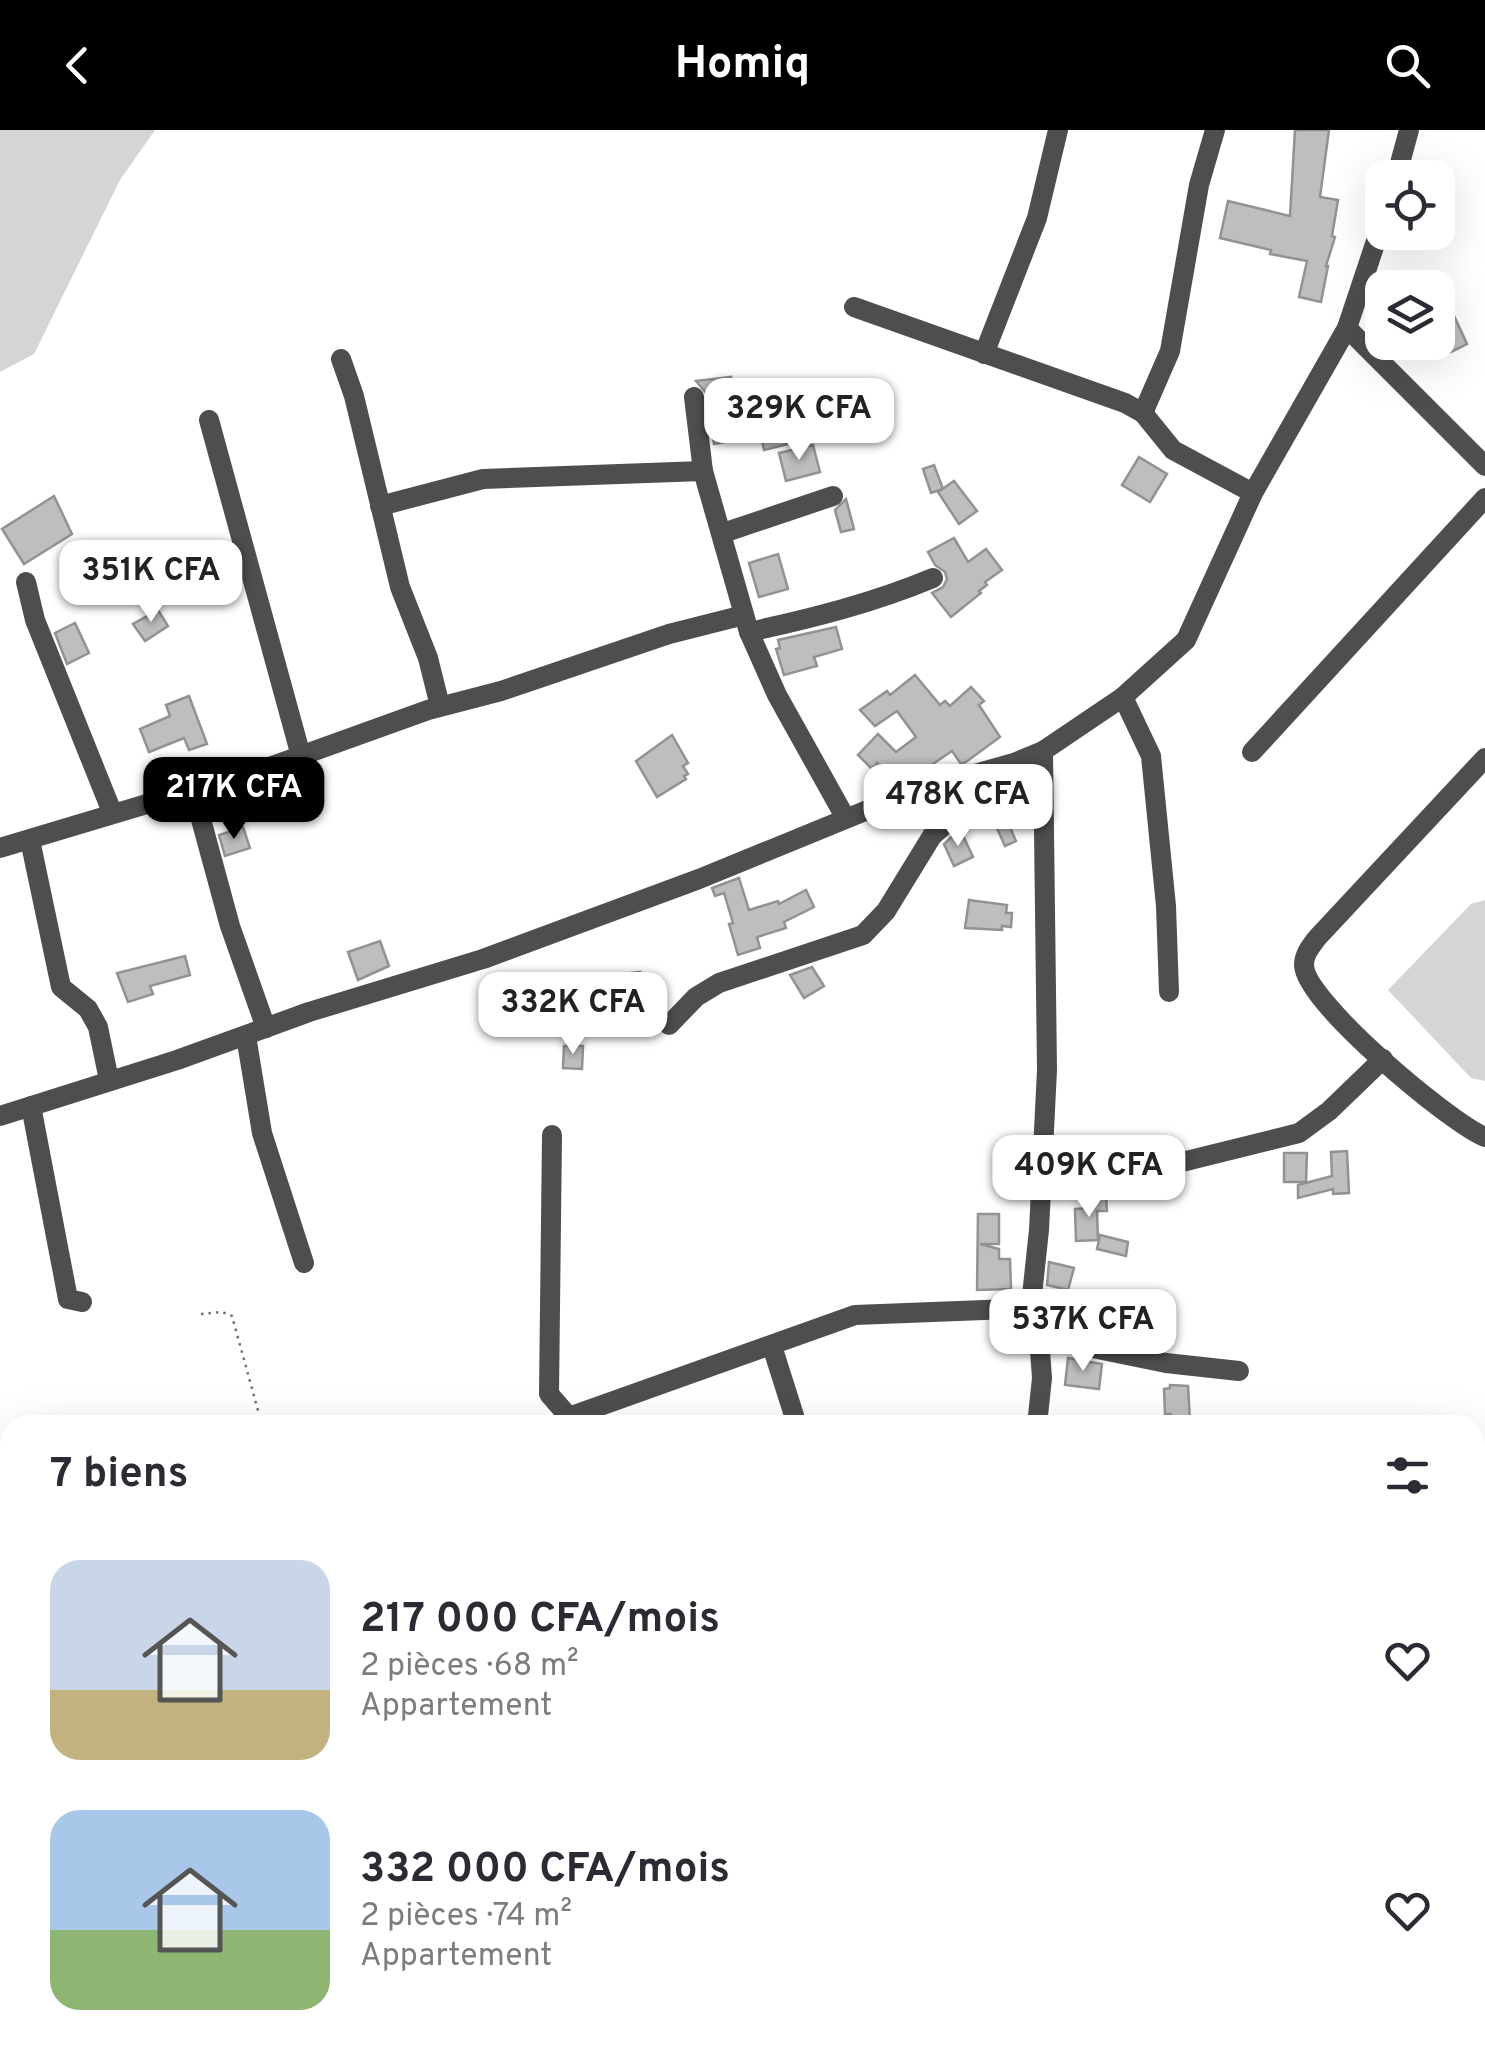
<!DOCTYPE html>
<html lang="fr">
<head>
<meta charset="utf-8">
<style>
  body { margin:0; font-family:Overpass,sans-serif; background:#f2f2f3; color:#2b2b33; height:100vh; display:flex; flex-direction:column; font-size:38px; white-space:nowrap }
  * { box-sizing:border-box; margin:0 }
  p { font-size:32px; color:#7c7c81 }
  .icon { flex:none; width:55px; height:55px; fill:none; stroke:currentColor; stroke-width:2; stroke-linecap:round; stroke-linejoin:round }
  .map { position:relative; flex:1; overflow:hidden }
  .details { position:absolute; left:0px; top:1285px; width:1485px; height:642px; display:flex; flex-direction:column; background:#fff; border-radius:30px 30px 0 0; box-shadow:0 10px 40px #0002 }
  .details>* { flex:none }
  .controls { position:absolute; left:1365px; top:30px; display:grid; gap:20px }
  .controls a { display:grid; place-items:center; width:90px; height:90px; border-radius:20px; background:#fff; box-shadow:0 10px 40px #0002; font-size:50px }
  .price { position:absolute; translate:-50% -85px; padding:0 22px; border-radius:20px; background:#fff; color:#222; font-size:32px; line-height:65px; filter:drop-shadow(0 2px 5px #0008) }
  .price::after { content:''; position:absolute; left:50%; top:60px; width:30px; height:22px; margin-left:-15px; background:inherit; clip-path:polygon(0 0,100% 0,50% 100%) }
  .price.current { background:#000; color:#fff }
  ul { padding:0; list-style:none }
  li { display:flex; align-items:center; gap:30px; height:250px; padding:0 50px }
  li span { display:grid; place-items:center; flex:none; width:280px; height:200px; border-radius:30px; color:#555 }
  li>.icon { margin-inline-start:auto }
  span .icon { width:120px; height:120px; fill:#fffc; stroke-width:1 }
  li b { font-size:42px }
  h2 { display:flex; justify-content:space-between; align-items:center; height:120px; padding:0 50px; font-size:42px }
  header { display:flex; justify-content:space-between; align-items:center; height:130px; padding:0 50px; background:#000; color:#fff; font-size:45px; font-weight:700 }
  .map>svg:first-child { display:block }
</style>
</head>
<body>
<header><svg class="icon" aria-label="back" viewBox="0 0 24 24"><path d="M15 5l-7 7 7 7"/></svg>Homiq<svg class="icon" aria-label="search" viewBox="0 0 24 24"><circle cx="10" cy="10" r="6"/><path d="M15 15l6 6"/></svg></header>
<div class="map">
<svg width="1485" height="1927" viewBox="0 0 1485 1927">
  <rect width="100%" height="100%" fill="#fff"/>
  <g fill="#d5d5d5">
    <polygon points="0,0 155,0 120,50 34,224 0,242"/>
    <polygon points="1485,770 1485,951 1471,948 1388,860 1471,774"/>
    <polygon points="902,1921 921,1927 813,1927 838,1922"/>
  </g>
  <g fill="#bebebe" stroke="#929292" stroke-width="2.5">
    <polygon points="1295,0 1329,0 1320,67 1338,70 1332,106 1335,107 1326,136 1328,136 1321,172 1299,167 1307,131 1270,124 1271,120 1220,108 1228,71 1290,86"/>
    <polygon points="1438,151 1467,214 1451,222 1443,207 1438,209"/>
    <polygon points="731,247 732,262 725,265 724,277 730,311 714,314 707,264 696,251"/>
    <polygon points="783,295 788,314 764,320 760,300"/>
    <polygon points="813,315 820,342 786,351 779,323"/>
    <polygon points="1139,327 1167,344 1150,372 1122,355"/>
    <polygon points="934,335 943,359 931,363 923,339"/>
    <polygon points="954,351 977,381 959,394 938,362"/>
    <polygon points="54,366 72,404 24,434 2,399"/>
    <polygon points="846,369 854,399 841,402 835,380"/>
    <polygon points="954,408 968,432 986,419 1002,440 985,452 987,455 979,461 981,463 951,487 932,463 943,457 947,449 945,442 935,435 928,422"/>
    <polygon points="778,424 788,459 759,467 749,433"/>
    <polygon points="158,480 168,496 145,511 133,494"/>
    <polygon points="75,493 89,523 67,534 55,503"/>
    <polygon points="836,497 842,519 814,527 817,536 784,545 776,519 780,518 778,510"/>
    <polygon points="915,545 940,575 945,571 950,576 971,557 984,571 979,575 1000,607 966,632 961,634 952,621 924,640 920,636 896,653 877,633 872,639 858,625 878,604 896,622 916,607 897,581 875,596 860,580 887,561 890,565"/>
    <polygon points="189,566 207,614 189,620 184,608 149,622 140,599 170,586 166,575"/>
    <polygon points="672,605 688,633 683,636 688,644 684,646 686,649 657,667 636,631"/>
    <polygon points="274,650 283,678 245,691 235,662"/>
    <polygon points="997,667 1016,711 1005,716 987,676"/>
    <polygon points="900,681 904,688 885,698 880,690"/>
    <polygon points="243,697 250,718 225,726 219,705"/>
    <polygon points="960,699 973,727 954,736 944,714"/>
    <polygon points="739,748 749,780 778,771 779,774 806,760 814,777 784,792 786,798 757,807 760,818 738,825 729,794 733,793 724,763 715,766 712,758"/>
    <polygon points="969,770 1007,775 1006,783 1012,783 1011,797 1002,796 1002,800 965,798"/>
    <polygon points="380,811 389,836 358,850 348,822"/>
    <polygon points="185,826 190,845 150,856 153,864 128,872 117,843"/>
    <polygon points="812,837 824,856 804,868 790,845"/>
    <polygon points="640,842 641,863 647,863 648,882 642,882 642,892 619,893 617,863 613,863 612,845"/>
    <polygon points="564,916 583,916 582,939 563,938"/>
    <polygon points="1347,1021 1349,1063 1333,1064 1333,1059 1298,1068 1298,1055 1332,1046 1331,1022"/>
    <polygon points="1284,1023 1307,1023 1306,1052 1284,1052"/>
    <polygon points="1106,1066 1107,1081 1097,1081 1098,1110 1076,1111 1075,1079 1094,1078 1093,1068"/>
    <polygon points="978,1084 999,1084 999,1114 980,1114 999,1119 999,1129 1010,1129 1011,1159 977,1160"/>
    <polygon points="1100,1105 1128,1112 1126,1126 1097,1119"/>
    <polygon points="1049,1132 1074,1138 1068,1160 1047,1155"/>
    <polygon points="1068,1228 1102,1234 1099,1259 1065,1255"/>
    <polygon points="1170,1255 1188,1256 1190,1290 1171,1290 1171,1284 1165,1284 1164,1259 1170,1258"/>
  </g>
  <g fill="none" stroke-linecap="round" stroke-linejoin="round">
    <g stroke="#707070" stroke-width="2.5" stroke-dasharray="2.5 5" stroke-linecap="butt">
      <polyline points="201,1184 222,1182 232,1186 262,1295"/>
      <polyline points="0,1392 3,1393 10,1383"/>
      <polyline points="1475,1623 1485,1624"/>
    </g>
    <g stroke="#4e4e4e" stroke-width="20">
      <polyline points="1396,48 1409,0"/>
      <polyline points="854,177 1125,273 1143,283 1173,320 1253,363"/>
      <polyline points="1347,198 1485,336"/>
      <polyline points="984,224 1037,88 1058,0"/>
      <polyline points="341,229 354,266 400,457 428,528 440,576"/>
      <polyline points="694,267 703,341 749,502 777,565 845,687"/>
      <polyline points="1143,283 1170,221 1199,55 1215,0"/>
      <polyline points="209,290 301,626"/>
      <polyline points="380,376 483,349 703,341"/>
      <polyline points="723,403 833,366"/>
      <polyline points="26,452 35,490 112,682"/>
      <path d="M 749,502 C 813,488 873,473 933,448"/>
      <polyline points="1123,567 1151,626 1166,776 1169,862"/>
      <polyline points="1252,622 1485,368"/>
      <path d="M 1485,628 L 1317,808 C 1311,816 1304,824 1304,835 C 1304,871 1450,993 1485,1007"/>
      <polyline points="193,660 230,796 266,898"/>
      <polyline points="30,710 61,857 88,879 98,897 109,950"/>
      <polyline points="0,718 267,638 428,580 501,561 669,504 744,485"/>
      <polyline points="669,895 696,867 719,853 863,805 886,781 932,706 1013,634"/>
      <polyline points="246,906 262,1003 304,1133"/>
      <polyline points="31,976 68,1169 82,1172"/>
      <polyline points="0,986 177,930 309,882 483,829 699,749 914,661 1014,633 1043,621 1123,567 1186,510 1253,363 1347,198 1382,93"/>
      <polyline points="552,1005 549,1264 569,1287"/>
      <polyline points="1043,1041 1060,1055 1077,1058 1299,1003 1329,981 1383,929"/>
      <polyline points="1039,1207 1166,1233 1239,1241"/>
      <polyline points="772,1216 797,1295"/>
      <polyline points="556,1295 569,1287 855,1185 1010,1179 1031,1175"/>
      <polyline points="1037,1295 1042,1248 1039,1207 1031,1175 1039,1100 1047,940 1043,621"/>
      <polyline points="1475,1463 1485,1446"/>
      <polyline points="1475,1484 1485,1480"/>
      <polyline points="0,1722 10,1724"/>
    </g>
  </g>
</svg>
<div class="controls">
<a><svg class="icon" aria-label="locate" viewBox="0 0 24 24"><circle cx="12" cy="12" r="6"/><path d="M12 2v4M12 18v4M2 12h4M18 12h4"/></svg></a>
<a><svg class="icon" aria-label="layers" viewBox="0 0 24 24"><path d="M12 4l9 5-9 5-9-5zM3 14l9 5 9-5"/></svg></a>
</div>
<b class="price" style="left:799px;top:333px">329K CFA</b>
<b class="price" style="left:151px;top:495px">351K CFA</b>
<b class="price current" style="left:234px;top:712px">217K CFA</b>
<b class="price" style="left:958px;top:719px">478K CFA</b>
<b class="price" style="left:573px;top:927px">332K CFA</b>
<b class="price" style="left:1089px;top:1090px">409K CFA</b>
<b class="price" style="left:1083px;top:1244px">537K CFA</b>
<section class="details">
<h2>7 biens<svg class="icon" aria-label="filters" viewBox="0 0 24 24"><path d="M4 7h16M4 17h16"/><circle cx="9" cy="7" r="2"/><circle cx="15" cy="17" r="2"/></svg></h2>
<ul>
<li><span style="background:linear-gradient(#c9d6e8 65%,#c2b280 0)"><svg class="icon" aria-label="home" viewBox="0 0 24 24"><path d="M3 11l9-7 9 7M6 9v11h12V9"/></svg></span><div><b>217 000 CFA/mois</b><p>2 pièces · 68 m²</p><p>Appartement</p></div><svg class="icon" aria-label="heart" viewBox="0 0 24 24"><path d="M12 20l-8-8c-3-5 5-10 8-4 3-6 11-1 8 4z"/></svg></li>
<li><span style="background:linear-gradient(#a9c7e8 60%,#8fb573 0)"><svg class="icon" aria-label="home" viewBox="0 0 24 24"><path d="M3 11l9-7 9 7M6 9v11h12V9"/></svg></span><div><b>332 000 CFA/mois</b><p>2 pièces · 74 m²</p><p>Appartement</p></div><svg class="icon" aria-label="heart" viewBox="0 0 24 24"><path d="M12 20l-8-8c-3-5 5-10 8-4 3-6 11-1 8 4z"/></svg></li>
</ul>
</section>
</div>
</body>
</html>
